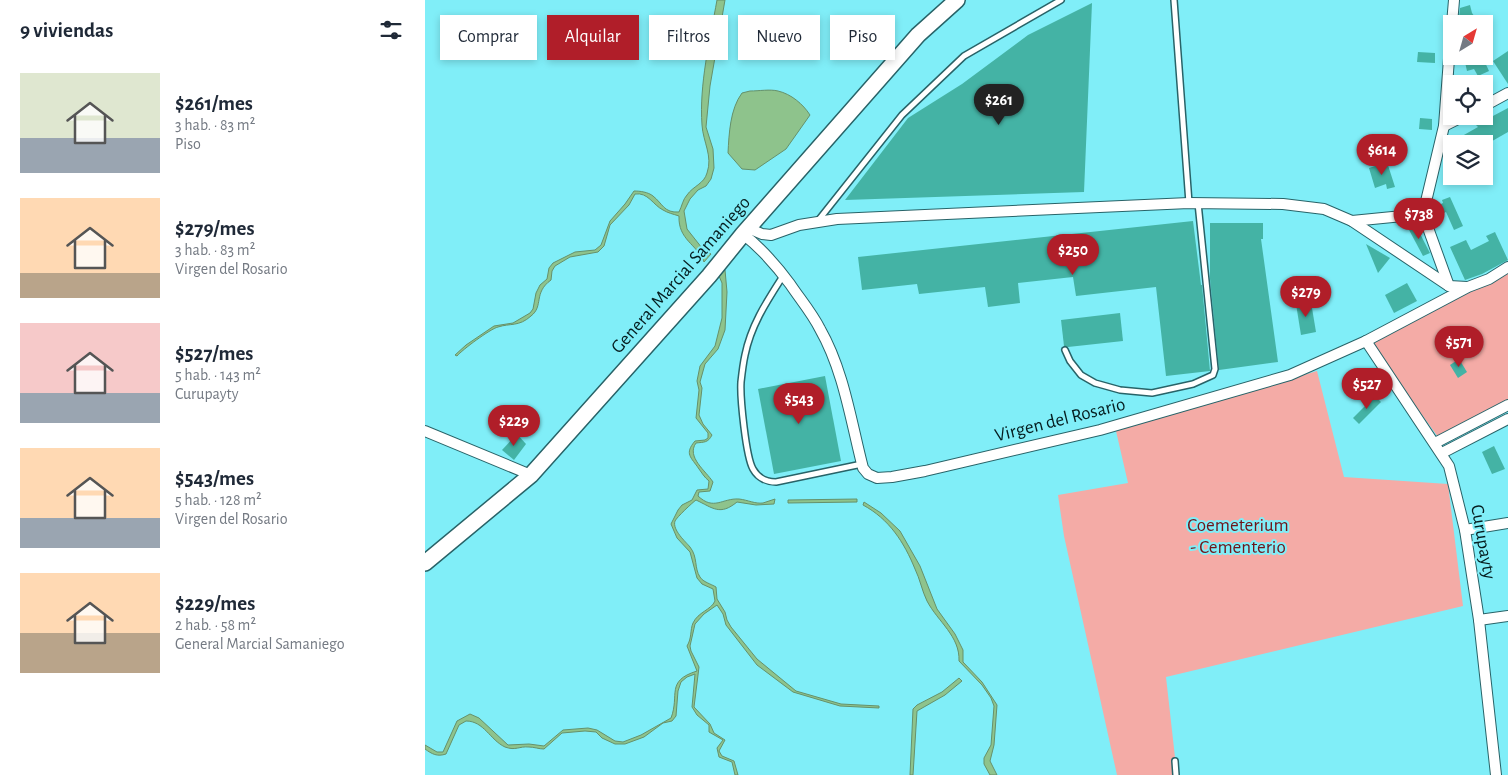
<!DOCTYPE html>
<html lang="es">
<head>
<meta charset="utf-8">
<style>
  body { margin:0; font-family:"Alegreya Sans",sans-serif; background:#f6f6f7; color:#1f2937; height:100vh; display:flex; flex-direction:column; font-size:19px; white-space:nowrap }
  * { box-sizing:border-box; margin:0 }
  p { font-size:16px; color:#747a83 }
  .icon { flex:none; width:28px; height:28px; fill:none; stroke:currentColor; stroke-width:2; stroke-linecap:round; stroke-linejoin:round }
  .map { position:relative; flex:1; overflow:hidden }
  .side { display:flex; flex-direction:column; background:#fff; width:425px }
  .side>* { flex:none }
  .guide { position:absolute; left:15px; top:15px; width:475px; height:45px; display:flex; gap:10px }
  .needle { width:32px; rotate:37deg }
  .tools { position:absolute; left:1018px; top:15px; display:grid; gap:10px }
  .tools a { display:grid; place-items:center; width:50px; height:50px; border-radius:0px; background:#fff; box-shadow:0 2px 8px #0003; font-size:25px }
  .price { position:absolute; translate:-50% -42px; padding:0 11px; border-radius:18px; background:#b01e29; color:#fff; font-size:16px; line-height:32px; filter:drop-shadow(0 1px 2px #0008) }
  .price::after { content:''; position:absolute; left:50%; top:30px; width:15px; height:11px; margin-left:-8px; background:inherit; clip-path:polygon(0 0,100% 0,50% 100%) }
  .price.active { background:#222; color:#fff }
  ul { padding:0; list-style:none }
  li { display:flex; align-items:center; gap:15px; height:125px; padding:0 20px }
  li span { display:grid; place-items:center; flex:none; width:140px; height:100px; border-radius:0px; color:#555 }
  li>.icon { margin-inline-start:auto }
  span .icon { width:60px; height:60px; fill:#fffc; stroke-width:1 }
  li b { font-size:21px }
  h2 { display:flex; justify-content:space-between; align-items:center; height:60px; padding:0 20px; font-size:21px }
  .tag { padding:0 18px; border-radius:0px; background:#fff; box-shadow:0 2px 8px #0003; font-size:18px; line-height:45px }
  .tag.active { background:#b01e29; color:#fff }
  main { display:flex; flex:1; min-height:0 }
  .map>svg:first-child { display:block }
</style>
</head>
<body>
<main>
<section class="side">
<h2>9 viviendas<svg class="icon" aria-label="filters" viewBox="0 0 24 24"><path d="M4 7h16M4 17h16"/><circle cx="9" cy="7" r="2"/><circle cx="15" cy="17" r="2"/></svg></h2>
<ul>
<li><span style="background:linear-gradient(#dfe7d0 65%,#9aa5b1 0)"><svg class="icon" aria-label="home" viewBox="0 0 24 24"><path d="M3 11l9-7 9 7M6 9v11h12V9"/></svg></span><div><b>$261/mes</b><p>3 hab. · 83 m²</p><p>Piso</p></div></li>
<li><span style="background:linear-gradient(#ffd9b3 75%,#b9a48a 0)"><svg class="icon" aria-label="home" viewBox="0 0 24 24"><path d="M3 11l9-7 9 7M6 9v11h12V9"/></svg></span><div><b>$279/mes</b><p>3 hab. · 83 m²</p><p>Virgen del Rosario</p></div></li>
<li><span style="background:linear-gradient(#f6c9c9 70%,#9aa5b1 0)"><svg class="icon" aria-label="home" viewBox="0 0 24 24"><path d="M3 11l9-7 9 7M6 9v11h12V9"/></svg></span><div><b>$527/mes</b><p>5 hab. · 143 m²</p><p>Curupayty</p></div></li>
<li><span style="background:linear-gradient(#ffd9b3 70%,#9aa5b1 0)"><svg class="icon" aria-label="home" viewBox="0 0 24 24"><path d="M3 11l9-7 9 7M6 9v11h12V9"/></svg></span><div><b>$543/mes</b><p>5 hab. · 128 m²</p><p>Virgen del Rosario</p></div></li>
<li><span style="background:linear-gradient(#ffd9b3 60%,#b9a48a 0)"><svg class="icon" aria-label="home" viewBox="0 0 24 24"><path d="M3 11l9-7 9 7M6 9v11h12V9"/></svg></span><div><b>$229/mes</b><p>2 hab. · 58 m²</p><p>General Marcial Samaniego</p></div></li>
</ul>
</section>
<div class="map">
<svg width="1083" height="775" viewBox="0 0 1083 775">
  <rect width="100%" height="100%" fill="#80eef8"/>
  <g fill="#f4aba6">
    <polygon points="1083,272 1083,404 1013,437 944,342"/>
    <polygon points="892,371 919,477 1023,484 1038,606 741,677 752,775 692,775 639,536 633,495 703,483 691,431"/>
  </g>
  <g fill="#8ec38c" stroke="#65916b">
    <path d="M 292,0 L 300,0 L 285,86 L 281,127 L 288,149 L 289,168 L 286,179 L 281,186 L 273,190 L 265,199 L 259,211 L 262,229 L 277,248 L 286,254 L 279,262 C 272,244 253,240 254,216 C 248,214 243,213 238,210 C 228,205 223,192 210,194 L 204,205 L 185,225 L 179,246 L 173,252 L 145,257 L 130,266 L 127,271 L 126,280 C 108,293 119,306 106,316 C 94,327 85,323 73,327 C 65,329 37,350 32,356 L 30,355 L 41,345 L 69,326 L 88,323 L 105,313 L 108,309 L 111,293 L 115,285 L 122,279 L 124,268 L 128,263 L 150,252 L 170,250 L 176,245 L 185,221 L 200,204 L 209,191 C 215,191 223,192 228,196 C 238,204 239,213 254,212 C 257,206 258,199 262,195 C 268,186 279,184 282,173 C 288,156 278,142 277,125 C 274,85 285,39 292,0 Z"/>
    <path d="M 325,91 C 334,91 345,89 353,91 C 366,94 378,104 385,115 L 361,149 L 330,170 L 317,169 L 303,153 C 304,134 305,109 317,93 Z"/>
    <path d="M 300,270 L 302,292 L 300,330 L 293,349 L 280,364 L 275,382 L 277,388 L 274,415 L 278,424 L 287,435 C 283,443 279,442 271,443 C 261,457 281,471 288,482 L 285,491 L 274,492 L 273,496 C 289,511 297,498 314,499 C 323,500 330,504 338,503 C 342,502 346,500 350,499 L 349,504 L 331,505 L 312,502 C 295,516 288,508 271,500 C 267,503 252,517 250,521 C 247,530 261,542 265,547 C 273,557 269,568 275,577 C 278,582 286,584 291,587 L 292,599 L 300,612 L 302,620 L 306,627 L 332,659 L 371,691 L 416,704 L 454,706 L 454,708 L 415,706 L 368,692 L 332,665 L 301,625 L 298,614 L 292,605 L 279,614 L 270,624 L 265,646 L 266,651 L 274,667 L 269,707 L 285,724 L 289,733 L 300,740 L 294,751 L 297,756 L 309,761 L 313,775 L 310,775 L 307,762 L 294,757 L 292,748 L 298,740 L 284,732 L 284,725 L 272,715 L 267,707 L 270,674 L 262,677 L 256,682 L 253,691 L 251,716 L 247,721 L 238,723 L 219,737 L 200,744 L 190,744 L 177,738 L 171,732 L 160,731 L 137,733 L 119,749 C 114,749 109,747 104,747 C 94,746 91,751 80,747 C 65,740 59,721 41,721 L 34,725 L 21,754 C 12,757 7,754 0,749 L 0,745 L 12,752 L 18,752 L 32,721 L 45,714 L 54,718 L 83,745 L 104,744 L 119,746 L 138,730 L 163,728 L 172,730 L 190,741 L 198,742 L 216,735 L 246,718 C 255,695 240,681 272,671 L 262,646 C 267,638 265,630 268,623 C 273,612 286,610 290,601 L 288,589 L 277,584 L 272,578 L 265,552 L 252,538 L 246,524 L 253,510 L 257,505 L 267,500 L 272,490 L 283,489 L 284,481 C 279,477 277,473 274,469 C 266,457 259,454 270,441 L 280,440 L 283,438 L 283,433 L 271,418 L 274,390 L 272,381 L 275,366 L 290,346 L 297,318 L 297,283 L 294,276 Z"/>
    <polygon points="432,499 432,502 363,503 363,500"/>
    <path d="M 439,502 L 456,513 L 475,531 L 495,566 L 512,609 L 530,634 L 538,650 L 538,662 L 557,682 L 572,705 L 569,745 L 565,761 L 572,775 L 565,775 L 559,764 L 559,758 L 566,745 L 569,706 L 566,698 L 557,685 L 534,661 C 535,636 513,622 502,601 C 497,591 495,579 490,569 C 479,542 464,519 438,505 Z"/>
    <polygon points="534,678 537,681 520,695 492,711 488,775 485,775 488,709 492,705 517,692"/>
  </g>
  <g fill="#44b3a5">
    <polygon points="667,3 659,192 420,200 483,118 537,84 603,35"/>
    <polygon points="1045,5 1047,13 1055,24 1039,24 1038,22 1036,22 1034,17 1035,8"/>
    <polygon points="1083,51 1083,84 1068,61"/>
    <polygon points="993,52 1010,53 1010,63 992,62"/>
    <polygon points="1050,56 1057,56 1064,71 1053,76 1049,69 1042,71 1039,58"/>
    <polygon points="1083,108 1083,132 1062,144 1023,144 1053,127 1051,125"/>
    <polygon points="995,118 1007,119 1007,130 994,129"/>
    <polygon points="962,162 970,187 962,189 961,184 950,188 944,168"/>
    <polygon points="1025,197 1038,226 1029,230 1021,212 1009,218 1006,211 1006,209 1018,203 1017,200"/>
    <polygon points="768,221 776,285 777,285 785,371 741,376 731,287 651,296 648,277 593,283 595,303 563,307 560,287 494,294 492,284 437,290 433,257"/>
    <polygon points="785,223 838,223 838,239 836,239 853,362 794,370 785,279"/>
    <polygon points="990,224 1005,253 998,256 983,228"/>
    <polygon points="1070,232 1083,260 1057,274 1040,280 1025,247 1041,240 1046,250 1064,241 1061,236"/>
    <polygon points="941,244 965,258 953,273"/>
    <polygon points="982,283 992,301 969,313 960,295"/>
    <polygon points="886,302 891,332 876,335 871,304"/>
    <polygon points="695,313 698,341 643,347 639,346 636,320"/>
    <polygon points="1034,359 1042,372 1033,378 1025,365"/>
    <polygon points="400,376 416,461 349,474 333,389"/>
    <polygon points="956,386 962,391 957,398 950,393"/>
    <polygon points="950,396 956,402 934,424 928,418"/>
    <polygon points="92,434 101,444 89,460 77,450"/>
    <polygon points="1069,446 1080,469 1067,474 1057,452"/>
  </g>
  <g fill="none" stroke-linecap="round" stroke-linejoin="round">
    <defs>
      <g id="lane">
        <polyline points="749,0 764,203"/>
        <polyline points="392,222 477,115 539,56 636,0"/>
        <path d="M 358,276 C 342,301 326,325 320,355 C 318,364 317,373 316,382 C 315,398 321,457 328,469 C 333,478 342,482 351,482 L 437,464"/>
        <polyline points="640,350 645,361 656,375 670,383 695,390 727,393 768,384 788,375 790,369 773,203"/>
        <polyline points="750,761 751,775"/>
      </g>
      <g id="street">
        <polyline points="1027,24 1029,0"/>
        <polyline points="1059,106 1083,93"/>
        <polyline points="1019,126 1039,116"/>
        <polyline points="998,214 1019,126 1026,32"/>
        <polyline points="927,221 998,214 1024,286"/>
        <polyline points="323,228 337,234 346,235 374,225 412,219 764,203 858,204 899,209 927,221 1024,286 1042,287"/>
        <path d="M 318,234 C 337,249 351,265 365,284 C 375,299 387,313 395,329 C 419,371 426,422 438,468 L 443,474 L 452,478 L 467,477 L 500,471 L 675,430 L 865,375 L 941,341 L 1043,287 L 1064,279 L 1083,267"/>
        <polyline points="941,341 1024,466 1040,530 1054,620 1071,775"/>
        <polyline points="0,431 106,475"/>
        <polyline points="1010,443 1083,405"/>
        <polyline points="1017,453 1083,419"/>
        <polyline points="1040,530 1083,523"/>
        <polyline points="1054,620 1083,616"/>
      </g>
      <polyline id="primary" points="0,563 106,475 284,276 318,234 493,35 532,0"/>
    </defs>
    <use href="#lane" stroke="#286368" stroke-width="8"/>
    <use href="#street" stroke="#286368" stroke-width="12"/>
    <use href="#primary" stroke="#286368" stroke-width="18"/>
    <use href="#lane" stroke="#fff" stroke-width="5"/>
    <use href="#street" stroke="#fff" stroke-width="10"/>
    <use href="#primary" stroke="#fff" stroke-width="15"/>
  </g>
  <g text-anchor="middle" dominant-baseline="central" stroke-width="4" stroke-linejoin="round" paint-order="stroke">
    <g font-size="19" fill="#051d1f" stroke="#80eef8">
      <text transform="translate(256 275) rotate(-49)">General Marcial Samaniego</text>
      <text transform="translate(635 420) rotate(-14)">Virgen del Rosario</text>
      <text transform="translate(1058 542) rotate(80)">Curupayty</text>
    </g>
    <g font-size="19" fill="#6f1419" stroke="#80eef8">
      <text x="813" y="525">Coemeterium<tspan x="813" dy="22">- Cementerio</tspan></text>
    </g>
  </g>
</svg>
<div class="tools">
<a><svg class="needle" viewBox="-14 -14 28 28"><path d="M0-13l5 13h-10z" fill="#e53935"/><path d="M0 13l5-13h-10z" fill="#747a83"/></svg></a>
<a><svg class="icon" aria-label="locate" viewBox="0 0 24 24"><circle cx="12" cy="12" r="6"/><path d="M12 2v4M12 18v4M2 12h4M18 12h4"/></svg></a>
<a><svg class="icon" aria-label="layers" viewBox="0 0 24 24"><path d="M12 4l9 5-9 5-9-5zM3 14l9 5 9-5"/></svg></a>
</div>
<b class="price active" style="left:574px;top:126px">$261</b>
<b class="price" style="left:957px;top:176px">$614</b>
<b class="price" style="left:994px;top:240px">$738</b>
<b class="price" style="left:648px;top:276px">$250</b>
<b class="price" style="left:881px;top:318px">$279</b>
<b class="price" style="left:1034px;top:368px">$571</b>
<b class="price" style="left:942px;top:410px">$527</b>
<b class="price" style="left:374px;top:425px">$543</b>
<b class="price" style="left:89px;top:447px">$229</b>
<div class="guide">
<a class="tag">Comprar</a>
<a class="tag active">Alquilar</a>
<a class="tag">Filtros</a>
<a class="tag">Nuevo</a>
<a class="tag">Piso</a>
</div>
</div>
</main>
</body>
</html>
